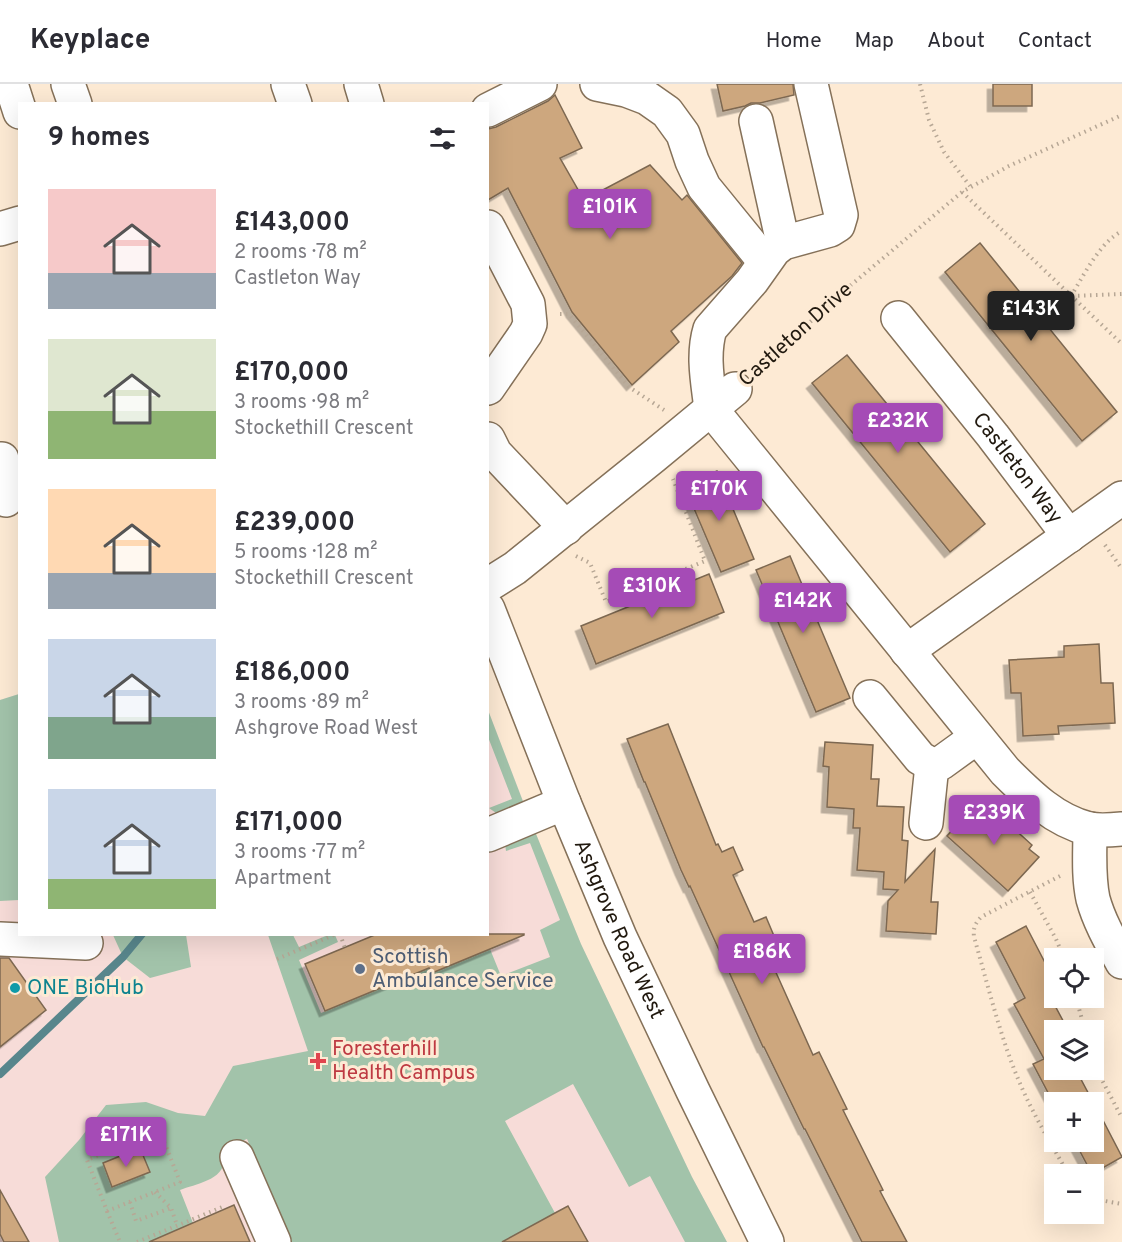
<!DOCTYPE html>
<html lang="en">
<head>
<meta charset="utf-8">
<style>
  body { margin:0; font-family:Overpass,sans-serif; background:#f7f7f7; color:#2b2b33; height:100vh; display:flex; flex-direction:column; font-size:22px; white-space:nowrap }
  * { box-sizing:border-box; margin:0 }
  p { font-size:20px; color:#7c7c81 }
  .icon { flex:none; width:33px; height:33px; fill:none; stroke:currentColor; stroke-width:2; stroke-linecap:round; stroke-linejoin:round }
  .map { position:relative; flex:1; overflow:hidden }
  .side { position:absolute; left:18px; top:18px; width:471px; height:834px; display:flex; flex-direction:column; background:#fff; border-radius:0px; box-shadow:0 6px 24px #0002 }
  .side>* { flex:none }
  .fabs { position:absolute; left:1044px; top:864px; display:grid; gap:12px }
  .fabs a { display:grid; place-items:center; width:60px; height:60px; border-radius:0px; background:#fff; box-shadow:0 6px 24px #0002; font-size:30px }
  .price { position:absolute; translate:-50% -51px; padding:0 14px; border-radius:6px; background:#a54bb6; color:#fff; font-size:20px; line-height:39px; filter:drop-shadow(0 2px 3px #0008) }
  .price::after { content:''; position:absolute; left:50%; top:36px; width:18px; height:14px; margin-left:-9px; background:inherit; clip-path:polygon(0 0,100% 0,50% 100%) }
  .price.active { background:#222; color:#fff }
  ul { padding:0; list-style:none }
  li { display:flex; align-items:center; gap:18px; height:150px; padding:0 30px }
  li span { display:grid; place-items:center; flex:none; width:168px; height:120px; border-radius:0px; color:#555 }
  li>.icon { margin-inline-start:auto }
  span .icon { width:72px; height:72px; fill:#fffc; stroke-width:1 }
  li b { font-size:26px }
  h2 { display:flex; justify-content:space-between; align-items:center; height:72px; padding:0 30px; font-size:26px }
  header { display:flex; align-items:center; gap:36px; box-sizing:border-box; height:84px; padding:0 30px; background:#fff; border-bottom:2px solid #e1e1e2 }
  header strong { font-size:28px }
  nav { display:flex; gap:33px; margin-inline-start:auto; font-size:21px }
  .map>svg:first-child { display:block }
</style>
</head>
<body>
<header>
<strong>Keyplace</strong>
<nav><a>Home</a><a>Map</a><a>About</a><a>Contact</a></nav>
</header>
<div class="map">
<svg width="1122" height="1158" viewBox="0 0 1122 1158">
  <defs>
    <filter id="shadow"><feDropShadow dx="-5.5" dy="5.5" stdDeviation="0" flood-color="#0004"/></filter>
  </defs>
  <rect width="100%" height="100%" fill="#fdead4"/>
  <polygon fill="#f7dcd8" points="19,610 20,850 488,850 488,626 534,745 581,860 692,1093 727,1158 0,1158 0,616"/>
  <g fill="#a2c3aa">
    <polygon points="19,610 19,816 0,817 0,616"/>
    <polygon points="488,626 524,720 505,731 496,729 489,724 512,715 488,653"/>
    <path d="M 534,745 L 581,860 L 692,1093 L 727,1158 L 685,1158 L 650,1092 L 629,1103 L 573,1000 L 505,1037 L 555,1129 L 502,1158 L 290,1158 L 247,1055 L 221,1065 C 222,1068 224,1071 224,1075 C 225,1096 195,1100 180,1106 L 193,1139 L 149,1158 L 59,1158 L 45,1093 L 79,1056 L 106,1021 L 146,1018 L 178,1029 L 205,1032 L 233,982 L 308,967 L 268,851 L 293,851 L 299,863 L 328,851 L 335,851 L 338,858 L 299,876 L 321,929 L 413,890 L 416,851 L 432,889 L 490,865 L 501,892 L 550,873 L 540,846 L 560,836 L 530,759 L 506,767 L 505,760 Z"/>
    <polygon points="113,851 186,851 191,883 150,894 123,873"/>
  </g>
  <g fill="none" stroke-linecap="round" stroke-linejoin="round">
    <polyline stroke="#58868c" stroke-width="8" points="0,990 123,873 142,850"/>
  </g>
  <g fill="#cda77e" stroke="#7d6851" stroke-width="1.5" filter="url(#shadow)">
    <polygon points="717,0 793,0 794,11 760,19 751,19 745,22 723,27"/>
    <rect x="993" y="0" width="39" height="22"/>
    <polygon points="555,11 582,64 560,74 584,116 650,81 682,116 687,111 742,179 732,192 671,247 679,258 632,301 572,228 508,104 488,116 488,45 496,43 548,17"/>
    <polygon points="980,159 1117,328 1082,357 945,188"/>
    <polygon points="847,271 985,440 950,468 812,299"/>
    <polygon points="717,387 754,475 721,488 684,401"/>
    <polygon points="790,472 850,614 816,628 756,486"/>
    <polygon points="709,490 724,528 596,580 581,542"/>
    <polygon points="1099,560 1101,599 1113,599 1115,639 1058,642 1059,650 1023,652 1021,609 1011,609 1009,576 1064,573 1064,562"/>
    <polygon points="668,640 716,761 718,760 722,768 733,763 743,786 733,791 754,838 766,833 777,859 765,864 813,971 819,968 847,1025 843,1026 883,1106 880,1107 907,1158 862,1158 805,1045 804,1045 764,963 763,963 690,802 689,803 681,786 645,698 644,698 627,655"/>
    <polygon points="825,658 873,661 871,695 879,695 877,722 904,723 902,756 908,757 905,798 935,765 931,818 938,818 936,850 886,847 888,817 898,806 883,805 884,788 857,786 860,744 853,744 854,725 827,723 829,683 823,682"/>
    <polygon points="976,720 985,727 989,722 1032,761 1029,765 1039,773 1008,807 947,752"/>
    <polygon points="1026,842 1054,896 1054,899 1045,903 1068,946 1054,946 1054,986 1076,986 1093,1018 1054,1018 1054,1020 1033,980 1044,975 1014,920 1025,914 996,858"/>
    <polygon points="377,850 524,850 524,851 432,889 429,884 325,927 305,880"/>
    <polygon points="0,874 9,874 46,926 0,963"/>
    <polygon points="1094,1019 1122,1073 1092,1090 1075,1058 1094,1058"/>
    <polygon points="140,1064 150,1088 112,1103 103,1079"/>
    <polygon points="0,1106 29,1158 4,1158 0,1150"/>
    <polygon points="234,1121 250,1158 149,1158"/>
    <polygon points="568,1122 588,1158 502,1158 555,1129"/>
  </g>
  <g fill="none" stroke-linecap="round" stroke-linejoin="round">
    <defs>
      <g id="minor">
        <polyline points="11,0 20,28"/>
        <polyline points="68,0 75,20"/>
        <polyline points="288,0 295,20"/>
        <polyline points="361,0 367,20"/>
        <polyline points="597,0 626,6 647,14 667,28 683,50 692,77 704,103 765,178"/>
        <path d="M 811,0 L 841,131 L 838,141 L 830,146 L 783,159 L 774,166 L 752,197 L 710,245 C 702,271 708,299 711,325 L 1005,687 C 1030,712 1054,736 1089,745 C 1099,747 1112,746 1122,745"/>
        <polyline points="488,26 540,0"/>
        <polyline points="756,37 783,159"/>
        <polyline points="488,143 528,220 530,240 526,249 488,304"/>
        <polyline points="0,145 20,139"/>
        <path id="s1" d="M 898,234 L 993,352 L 1069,452"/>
        <polyline points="488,355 495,369 566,444"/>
        <polyline points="2,375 6,416"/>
        <polyline points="488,501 515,484 654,372 735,305"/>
        <path id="s2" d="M 488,525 L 564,719 L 620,853 L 693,1007 L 767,1158"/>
        <polyline points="907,567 1122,414"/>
        <polyline points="870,613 920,674 932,681 941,679 977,653"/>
        <polyline points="926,739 932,681"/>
        <path d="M 1090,745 C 1090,768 1088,792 1093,815 C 1099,837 1111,858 1122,878"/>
        <polyline points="488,751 564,719"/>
        <polyline points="0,855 86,859"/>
        <polyline points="237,1073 274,1158"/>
      </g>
    </defs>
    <use href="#minor" stroke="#857159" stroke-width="36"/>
    <g stroke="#b7a795" stroke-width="4" stroke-dasharray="1.5 4.5" stroke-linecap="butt">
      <polyline points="920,0 929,36 944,68 970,102"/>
      <polyline points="962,108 1122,260"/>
      <path d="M 1071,212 C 1084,191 1100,158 1122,147"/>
      <polyline points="1072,212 1122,210"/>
      <polyline points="560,230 569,230 629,303 664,326"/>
      <polyline points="757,286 851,201 962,108 1009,82 1122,31"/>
      <polyline points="1105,461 1122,485"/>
      <polyline points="576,472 590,479 606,518 705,477 673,395"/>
      <path d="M 1060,792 L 981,833 C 975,840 973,844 974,853 C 990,908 1003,966 1028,1017 C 1040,1042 1055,1066 1068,1090"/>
      <polyline points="1030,808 1056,855 1064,874"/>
      <polyline points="340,850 345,864"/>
      <polyline points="277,875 336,850"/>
      <polyline points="1076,914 1085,946"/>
      <polyline points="1094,975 1102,996 1122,1034"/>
      <polygon points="160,1047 180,1098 107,1127 87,1076"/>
      <polyline points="155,1108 171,1124 177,1141"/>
      <polyline points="1094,1115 1122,1120"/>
      <polyline points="130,1118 136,1137 171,1124"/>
      <polyline points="107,1127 120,1158"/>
      <polyline points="137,1158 225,1122"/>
    </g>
    <use href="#minor" stroke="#fff" stroke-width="33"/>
  </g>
  <circle fill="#5c6f8a" stroke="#fdead4" stroke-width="2" cx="360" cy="885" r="6"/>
  <circle fill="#0f9aa8" stroke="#fdead4" stroke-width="2" cx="15" cy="904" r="6"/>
  <path fill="#e0444e" stroke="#fdead4" stroke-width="2" d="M315 968h6v6h6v6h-6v6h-6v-6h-6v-6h6z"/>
  <g text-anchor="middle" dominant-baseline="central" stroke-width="6" stroke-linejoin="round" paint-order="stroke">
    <g font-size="21" fill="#21190f" stroke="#fdead4">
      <text transform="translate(796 251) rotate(-42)">Castleton Drive</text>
      <text stroke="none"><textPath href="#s1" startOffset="192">Castleton Way</textPath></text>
      <text stroke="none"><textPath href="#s2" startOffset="346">Ashgrove Road West</textPath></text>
    </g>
    <g font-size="21" fill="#4e5e75" stroke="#fdead4" text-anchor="start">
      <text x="372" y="873">Scottish<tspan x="372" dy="24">Ambulance Service</tspan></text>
    </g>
    <g font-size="21" fill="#0d838f" stroke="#fdead4" text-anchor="start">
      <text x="27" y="904">ONE BioHub</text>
    </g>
    <g font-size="21" fill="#be3a42" stroke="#fdead4" text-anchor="start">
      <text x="332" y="965">Foresterhill<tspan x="332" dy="24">Health Campus</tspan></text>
    </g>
  </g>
</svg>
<div class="fabs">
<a><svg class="icon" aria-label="locate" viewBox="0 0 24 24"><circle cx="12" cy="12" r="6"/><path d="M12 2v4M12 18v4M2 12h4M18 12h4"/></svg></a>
<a><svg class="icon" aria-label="layers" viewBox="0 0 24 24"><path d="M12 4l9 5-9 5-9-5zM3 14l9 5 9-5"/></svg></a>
<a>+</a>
<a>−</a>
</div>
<b class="price" style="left:610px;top:156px">£101K</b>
<b class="price active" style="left:1031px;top:258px">£143K</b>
<b class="price" style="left:898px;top:370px">£232K</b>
<b class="price" style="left:719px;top:438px">£170K</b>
<b class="price" style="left:652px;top:535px">£310K</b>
<b class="price" style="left:803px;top:550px">£142K</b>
<b class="price" style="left:994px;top:762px">£239K</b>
<b class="price" style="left:762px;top:901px">£186K</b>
<b class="price" style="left:126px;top:1084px">£171K</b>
<section class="side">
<h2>9 homes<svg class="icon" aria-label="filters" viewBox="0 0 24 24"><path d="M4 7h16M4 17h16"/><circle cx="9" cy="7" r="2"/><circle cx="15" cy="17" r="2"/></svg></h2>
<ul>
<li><span style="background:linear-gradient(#f6c9c9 70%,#9aa5b1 0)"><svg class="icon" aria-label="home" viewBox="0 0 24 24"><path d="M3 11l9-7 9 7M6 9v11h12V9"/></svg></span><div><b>£143,000</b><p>2 rooms · 78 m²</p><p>Castleton Way</p></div></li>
<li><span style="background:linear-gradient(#dfe7d0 60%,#8fb573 0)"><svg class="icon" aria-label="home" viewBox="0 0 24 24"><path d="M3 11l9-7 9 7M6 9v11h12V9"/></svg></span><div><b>£170,000</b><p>3 rooms · 98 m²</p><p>Stockethill Crescent</p></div></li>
<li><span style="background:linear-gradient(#ffd9b3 70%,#9aa5b1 0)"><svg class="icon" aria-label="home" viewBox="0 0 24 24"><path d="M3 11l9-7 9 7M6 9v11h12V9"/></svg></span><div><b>£239,000</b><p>5 rooms · 128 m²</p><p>Stockethill Crescent</p></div></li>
<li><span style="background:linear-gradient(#c9d6e8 65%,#7fa58c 0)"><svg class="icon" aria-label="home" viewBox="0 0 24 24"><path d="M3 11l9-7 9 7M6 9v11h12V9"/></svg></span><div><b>£186,000</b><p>3 rooms · 89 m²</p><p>Ashgrove Road West</p></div></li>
<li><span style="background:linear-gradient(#c9d6e8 75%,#8fb573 0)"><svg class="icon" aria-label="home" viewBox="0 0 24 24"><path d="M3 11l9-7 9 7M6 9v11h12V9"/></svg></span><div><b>£171,000</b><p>3 rooms · 77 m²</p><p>Apartment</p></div></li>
</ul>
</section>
</div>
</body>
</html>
